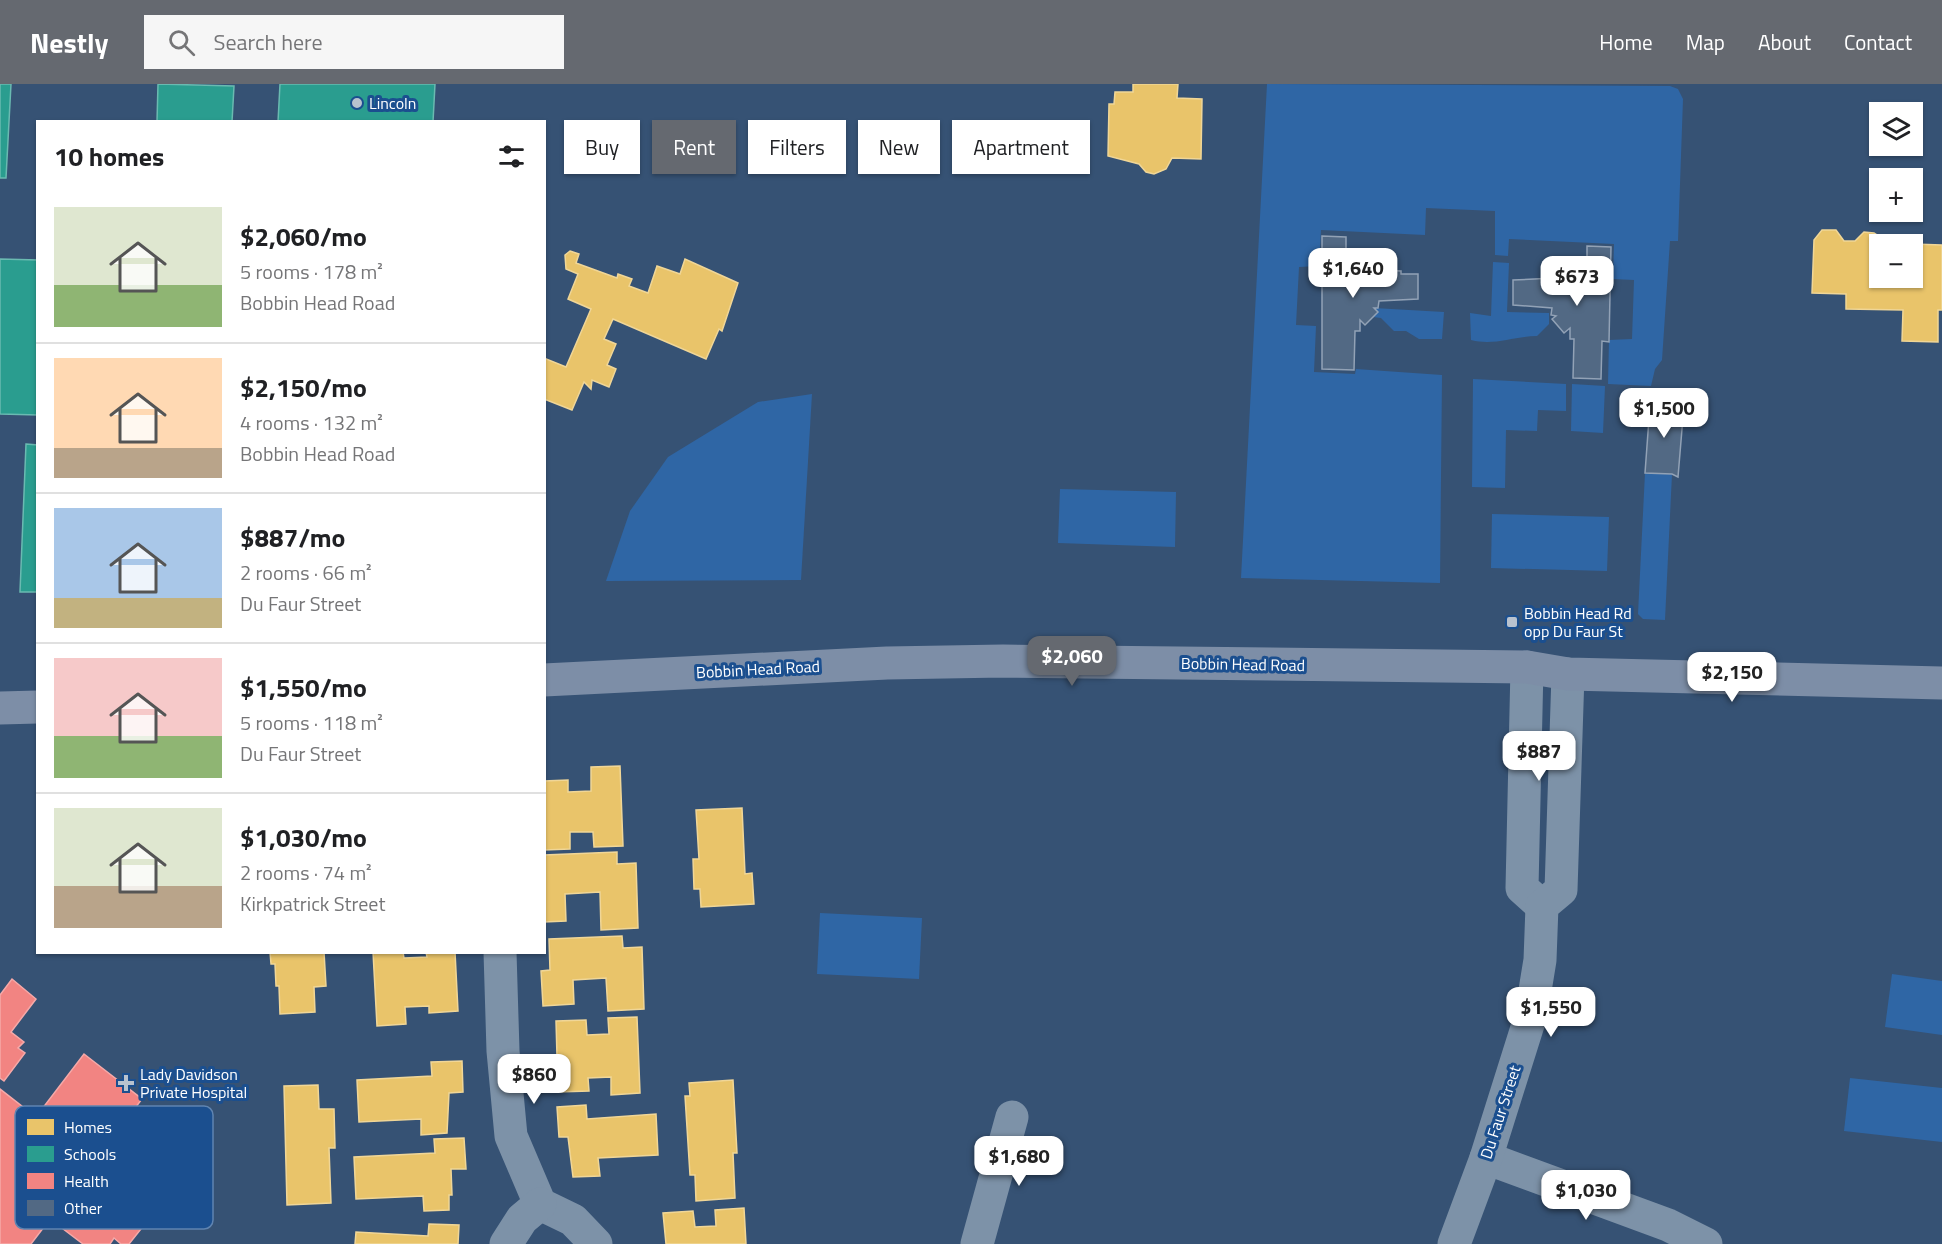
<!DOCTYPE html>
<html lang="en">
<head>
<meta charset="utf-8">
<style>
  body { margin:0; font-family:"Titillium Web",sans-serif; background:#f6f6f6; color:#202124; height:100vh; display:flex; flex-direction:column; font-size:22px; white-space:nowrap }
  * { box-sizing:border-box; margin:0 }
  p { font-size:20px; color:#757577 }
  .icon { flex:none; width:33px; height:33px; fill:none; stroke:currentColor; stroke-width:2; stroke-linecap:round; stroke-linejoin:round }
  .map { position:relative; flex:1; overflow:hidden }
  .details { position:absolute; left:36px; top:36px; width:510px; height:834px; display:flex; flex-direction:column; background:#fff; border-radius:0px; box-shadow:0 2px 4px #0004 }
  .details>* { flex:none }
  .top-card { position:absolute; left:564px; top:36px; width:570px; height:54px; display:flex; gap:12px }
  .tools { position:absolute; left:1869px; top:18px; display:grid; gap:12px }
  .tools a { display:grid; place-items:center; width:54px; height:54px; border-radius:0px; background:#fff; box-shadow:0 2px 4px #0004; font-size:30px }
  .price { position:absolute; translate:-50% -51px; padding:0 14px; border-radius:12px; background:#fff; color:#222; font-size:20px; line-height:39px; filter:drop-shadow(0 2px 3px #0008) }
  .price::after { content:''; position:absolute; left:50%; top:36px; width:18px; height:14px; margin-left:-9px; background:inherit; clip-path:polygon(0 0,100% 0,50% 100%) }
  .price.active { background:#656970; color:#fff }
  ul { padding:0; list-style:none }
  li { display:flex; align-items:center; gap:18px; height:150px; padding:0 18px }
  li+li { border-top:2px solid #e0e0e0 }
  li span { display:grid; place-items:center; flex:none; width:168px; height:120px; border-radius:0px; color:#555 }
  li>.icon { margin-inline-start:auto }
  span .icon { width:72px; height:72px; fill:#fffc; stroke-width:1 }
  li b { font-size:26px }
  h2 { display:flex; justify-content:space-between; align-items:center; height:72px; padding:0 18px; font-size:26px }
  .pill { padding:0 21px; border-radius:0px; background:#fff; box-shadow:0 2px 4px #0004; font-size:21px; line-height:54px }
  .pill.active { background:#656970; color:#fff }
  header { display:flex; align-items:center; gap:36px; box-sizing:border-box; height:84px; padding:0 30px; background:#656970; color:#fff }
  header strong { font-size:28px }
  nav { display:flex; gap:33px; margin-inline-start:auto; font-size:21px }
  .search { width:420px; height:54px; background:#f6f6f6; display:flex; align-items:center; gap:15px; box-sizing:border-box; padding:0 21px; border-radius:0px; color:#757577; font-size:22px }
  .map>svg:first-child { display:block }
</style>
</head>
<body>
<header>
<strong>Nestly</strong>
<div class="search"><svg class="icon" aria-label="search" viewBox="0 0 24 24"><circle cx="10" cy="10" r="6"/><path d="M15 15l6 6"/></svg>Search here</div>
<nav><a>Home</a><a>Map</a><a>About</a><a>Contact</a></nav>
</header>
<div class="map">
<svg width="1942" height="1160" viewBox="0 0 1942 1160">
  <rect width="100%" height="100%" fill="#365274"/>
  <g fill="#2f66a5">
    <polygon points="1267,0 1670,2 1678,5 1683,15 1678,157 1670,157 1662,276 1655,285 1651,302 1608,300 1609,256 1632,255 1634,196 1613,195 1614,160 1509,155 1508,172 1495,171 1495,127 1426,124 1425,151 1321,146 1319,182 1299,183 1296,241 1316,242 1314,288 1355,290 1356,285 1442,291 1440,499 1241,494"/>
    <path d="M 1493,178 L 1509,179 L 1507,228 L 1549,229 L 1549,240 L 1537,252 C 1514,252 1495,262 1471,256 L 1470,229 L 1491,232 Z"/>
    <polygon points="1374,224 1444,228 1442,255 1419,255 1406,247 1394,247 1381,234 1373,233 1378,228"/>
    <polygon points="1473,295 1566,300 1566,327 1538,326 1537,347 1506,346 1505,404 1472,403"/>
    <polygon points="1572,300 1605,302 1603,349 1571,347"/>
    <polygon points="812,310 801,496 606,497 630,427 668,373 758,318"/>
    <polygon points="1645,389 1672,390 1665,536 1643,535 1638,530"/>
    <polygon points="1060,405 1176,408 1175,463 1058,459"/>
    <polygon points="1492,430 1609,433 1607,487 1491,484"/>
    <polygon points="820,829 922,834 919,895 817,890"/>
    <polygon points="1892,890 1942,897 1942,951 1885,943"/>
    <polygon points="1850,994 1942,1004 1942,1058 1844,1047"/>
  </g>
  <g fill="#e9c46a" stroke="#f0d697" stroke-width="1.5" fill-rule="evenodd">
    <polygon points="1133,0 1178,0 1177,14 1202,15 1201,75 1172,74 1166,85 1154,90 1146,88 1139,80 1108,72 1109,20 1114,20 1115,8 1133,8"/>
    <path d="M 1822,146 L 1836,146 L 1844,157 L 1855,157 L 1864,148 L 1874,149 L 1883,155 L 1883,159 L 1942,161 L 1942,226 L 1938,226 L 1938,258 L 1902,257 L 1903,226 L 1846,225 L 1846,210 L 1812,209 L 1814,156 ZM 1880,160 L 1912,160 L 1912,194 L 1880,194 Z"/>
    <polygon points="570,167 579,170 576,179 617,194 618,190 632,195 629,202 648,209 657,182 680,190 685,175 738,199 722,247 719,245 706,275 613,235 604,255 616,260 607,281 616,285 609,303 592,296 591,305 584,298 572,326 544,315 544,274 566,283 591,225 568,215 578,190 566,185 565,171"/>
    <polygon points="620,682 623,762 594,763 593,748 570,748 570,765 544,766 544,697 568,696 568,708 591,707 591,683"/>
    <polygon points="742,724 745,790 752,789 754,820 701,823 700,805 694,805 693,775 699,775 696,726"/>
    <polygon points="617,768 617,780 636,779 638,844 601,846 600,808 565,810 566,837 544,838 544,771"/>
    <polygon points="622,852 623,864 642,863 644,925 608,927 606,894 573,896 574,920 543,922 541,887 550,886 549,855"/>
    <polygon points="270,868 324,868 326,902 314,903 315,928 280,930 279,902 276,902 275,880 271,880"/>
    <polygon points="373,868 403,868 404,874 427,873 426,868 455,868 458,927 429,929 429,922 405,923 406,940 377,942"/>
    <polygon points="637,933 640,1009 611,1011 611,993 588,994 589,1007 558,1008 556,937 586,936 587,951 609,950 608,934"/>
    <polygon points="462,977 463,1008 449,1009 447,1049 421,1051 421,1035 359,1038 357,996 432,992 431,978"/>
    <polygon points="733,996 737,1069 733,1069 735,1114 696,1117 695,1091 690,1091 685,1012 690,1012 689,999"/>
    <polygon points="318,1001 319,1025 334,1025 335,1064 329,1064 331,1119 287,1121 284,1002"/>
    <polygon points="586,1021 587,1035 656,1030 658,1071 598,1074 600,1092 573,1093 568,1053 559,1053 557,1023"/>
    <polygon points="464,1054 466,1085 451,1085 452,1111 449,1111 449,1126 424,1127 423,1112 356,1115 354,1073 435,1069 434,1055"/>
    <polygon points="744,1124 746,1160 666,1160 663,1129 693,1127 695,1143 716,1142 715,1126"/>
    <polygon points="429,1140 459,1141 458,1160 355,1160 356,1148 428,1152"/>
  </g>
  <g fill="#2a9d8f" stroke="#6abab1" stroke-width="1.5">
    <polygon points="0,0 11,0 6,94 0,94"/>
    <polygon points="158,0 234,2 232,38 157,38"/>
    <polygon points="280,0 435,0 433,38 278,38"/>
    <polygon points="0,175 38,176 38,331 0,330"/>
    <polygon points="26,360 38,361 38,508 20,508"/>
  </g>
  <g fill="#f28482" stroke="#f6a9a8" stroke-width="1.5">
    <polygon points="12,895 36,915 11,948 24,958 18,964 25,969 4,997 0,994 0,911"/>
    <polygon points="84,970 142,1015 132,1028 140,1034 125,1052 117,1047 93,1078 143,1116 129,1136 141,1145 129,1160 121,1160 114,1154 110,1160 83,1160 50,1135 31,1160 0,1160 0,1005 36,1033"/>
  </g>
  <g fill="#526984" stroke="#92a2b6" stroke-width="1.5">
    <polygon points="1322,152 1346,153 1346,168 1354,168 1363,177 1363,182 1377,182 1377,186 1401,187 1401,190 1418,190 1418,215 1379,217 1378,224 1374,224 1378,228 1365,241 1360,236 1360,247 1355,247 1354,286 1322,285"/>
    <polygon points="1587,162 1611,163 1609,258 1602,257 1601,295 1573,294 1574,255 1570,255 1570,244 1564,249 1552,235 1556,232 1551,231 1552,224 1513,221 1513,196 1555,194 1555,190 1569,190 1569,186 1578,176 1587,176"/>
    <polygon points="1650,321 1684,321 1678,393 1672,390 1645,389"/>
  </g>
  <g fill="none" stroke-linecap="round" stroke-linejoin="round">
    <g stroke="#7d92a8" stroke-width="33">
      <polyline points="1527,583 1522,804 1542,822"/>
      <polyline points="500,868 503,967 511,1052 540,1120 573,1136 596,1160"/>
      <polyline points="1486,1074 1668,1141 1706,1160"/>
      <polyline points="506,1160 522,1135 540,1120"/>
      <polyline points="977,1160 1012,1033"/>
      <polyline points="1454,1160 1486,1074 1531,931 1540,876 1542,822 1561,806 1568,590"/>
    </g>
    <g stroke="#7d8ea7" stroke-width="33">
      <polyline points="544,596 887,579 1003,577 1527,583 1568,590 1942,599"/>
      <polyline points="0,624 38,623"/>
    </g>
  </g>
  <g fill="#b9c2ce" stroke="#1b4f8f" stroke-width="2">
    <circle cx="357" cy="19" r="6"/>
    <rect x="1506" y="532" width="12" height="12" rx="3"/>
    <path d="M123 990h6v6h6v6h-6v6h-6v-6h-6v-6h6z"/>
  </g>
  <g text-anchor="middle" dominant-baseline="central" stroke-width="6" stroke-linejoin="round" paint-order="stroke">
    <g font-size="16" fill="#fff" stroke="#1b4f8f" text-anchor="start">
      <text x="369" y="19">Lincoln</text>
      <text x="1524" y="529">Bobbin Head Rd<tspan x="1524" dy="18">opp Du Faur St</tspan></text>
      <text x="140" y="990">Lady Davidson<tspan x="140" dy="18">Private Hospital</tspan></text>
    </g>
    <g font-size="16" fill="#fff" stroke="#1b4f8f">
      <text transform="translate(1243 580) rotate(1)">Bobbin Head Road</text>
      <text transform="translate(758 585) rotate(-3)">Bobbin Head Road</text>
      <text transform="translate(1500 1028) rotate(-72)">Du Faur Street</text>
    </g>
  </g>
  <rect x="15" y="1022" width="198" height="123" rx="9" fill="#1b4f8f" stroke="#5f84b1" stroke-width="1.5"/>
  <rect x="27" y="1035" width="27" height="16" fill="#e9c46a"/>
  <rect x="27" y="1062" width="27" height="16" fill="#2a9d8f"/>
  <rect x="27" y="1089" width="27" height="16" fill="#f28482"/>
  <rect x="27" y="1116" width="27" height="16" fill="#526984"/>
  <g font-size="16" fill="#fff">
    <text x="64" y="1049">Homes</text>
    <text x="64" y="1076">Schools</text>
    <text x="64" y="1103">Health</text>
    <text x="64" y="1130">Other</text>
  </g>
</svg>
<div class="tools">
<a><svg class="icon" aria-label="layers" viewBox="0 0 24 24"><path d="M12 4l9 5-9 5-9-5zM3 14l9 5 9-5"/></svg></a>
<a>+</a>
<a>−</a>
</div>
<b class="price" style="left:1353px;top:215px">$1,640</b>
<b class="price" style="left:1577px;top:223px">$673</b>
<b class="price" style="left:1664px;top:355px">$1,500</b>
<b class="price active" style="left:1072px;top:603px">$2,060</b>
<b class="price" style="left:1732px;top:619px">$2,150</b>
<b class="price" style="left:1539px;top:698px">$887</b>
<b class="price" style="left:1551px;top:954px">$1,550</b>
<b class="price" style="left:534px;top:1021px">$860</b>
<b class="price" style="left:1019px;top:1103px">$1,680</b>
<b class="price" style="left:1586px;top:1137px">$1,030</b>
<div class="top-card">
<a class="pill">Buy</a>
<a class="pill active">Rent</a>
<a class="pill">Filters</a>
<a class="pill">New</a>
<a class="pill">Apartment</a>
</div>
<section class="details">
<h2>10 homes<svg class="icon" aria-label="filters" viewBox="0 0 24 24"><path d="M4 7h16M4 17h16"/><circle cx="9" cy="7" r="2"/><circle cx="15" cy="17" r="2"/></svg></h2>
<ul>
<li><span style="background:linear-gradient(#dfe7d0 65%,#8fb573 0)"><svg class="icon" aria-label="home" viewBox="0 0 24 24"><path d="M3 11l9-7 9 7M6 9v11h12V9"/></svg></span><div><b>$2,060/mo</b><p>5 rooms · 178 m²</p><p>Bobbin Head Road</p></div></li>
<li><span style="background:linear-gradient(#ffd9b3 75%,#b9a48a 0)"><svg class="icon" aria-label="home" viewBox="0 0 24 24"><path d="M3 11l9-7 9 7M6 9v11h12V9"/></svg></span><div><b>$2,150/mo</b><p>4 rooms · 132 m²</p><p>Bobbin Head Road</p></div></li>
<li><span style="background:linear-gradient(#a9c7e8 75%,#c2b280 0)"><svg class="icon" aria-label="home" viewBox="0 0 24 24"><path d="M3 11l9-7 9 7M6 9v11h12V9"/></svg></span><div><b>$887/mo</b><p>2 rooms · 66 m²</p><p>Du Faur Street</p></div></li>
<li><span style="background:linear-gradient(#f6c9c9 65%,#8fb573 0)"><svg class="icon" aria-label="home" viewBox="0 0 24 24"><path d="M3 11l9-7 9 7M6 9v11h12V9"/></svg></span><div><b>$1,550/mo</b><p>5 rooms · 118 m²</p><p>Du Faur Street</p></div></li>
<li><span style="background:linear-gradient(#dfe7d0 65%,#b9a48a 0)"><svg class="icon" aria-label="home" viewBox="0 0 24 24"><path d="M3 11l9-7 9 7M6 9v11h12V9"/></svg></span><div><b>$1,030/mo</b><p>2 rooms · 74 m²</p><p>Kirkpatrick Street</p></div></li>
</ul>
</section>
</div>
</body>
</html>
